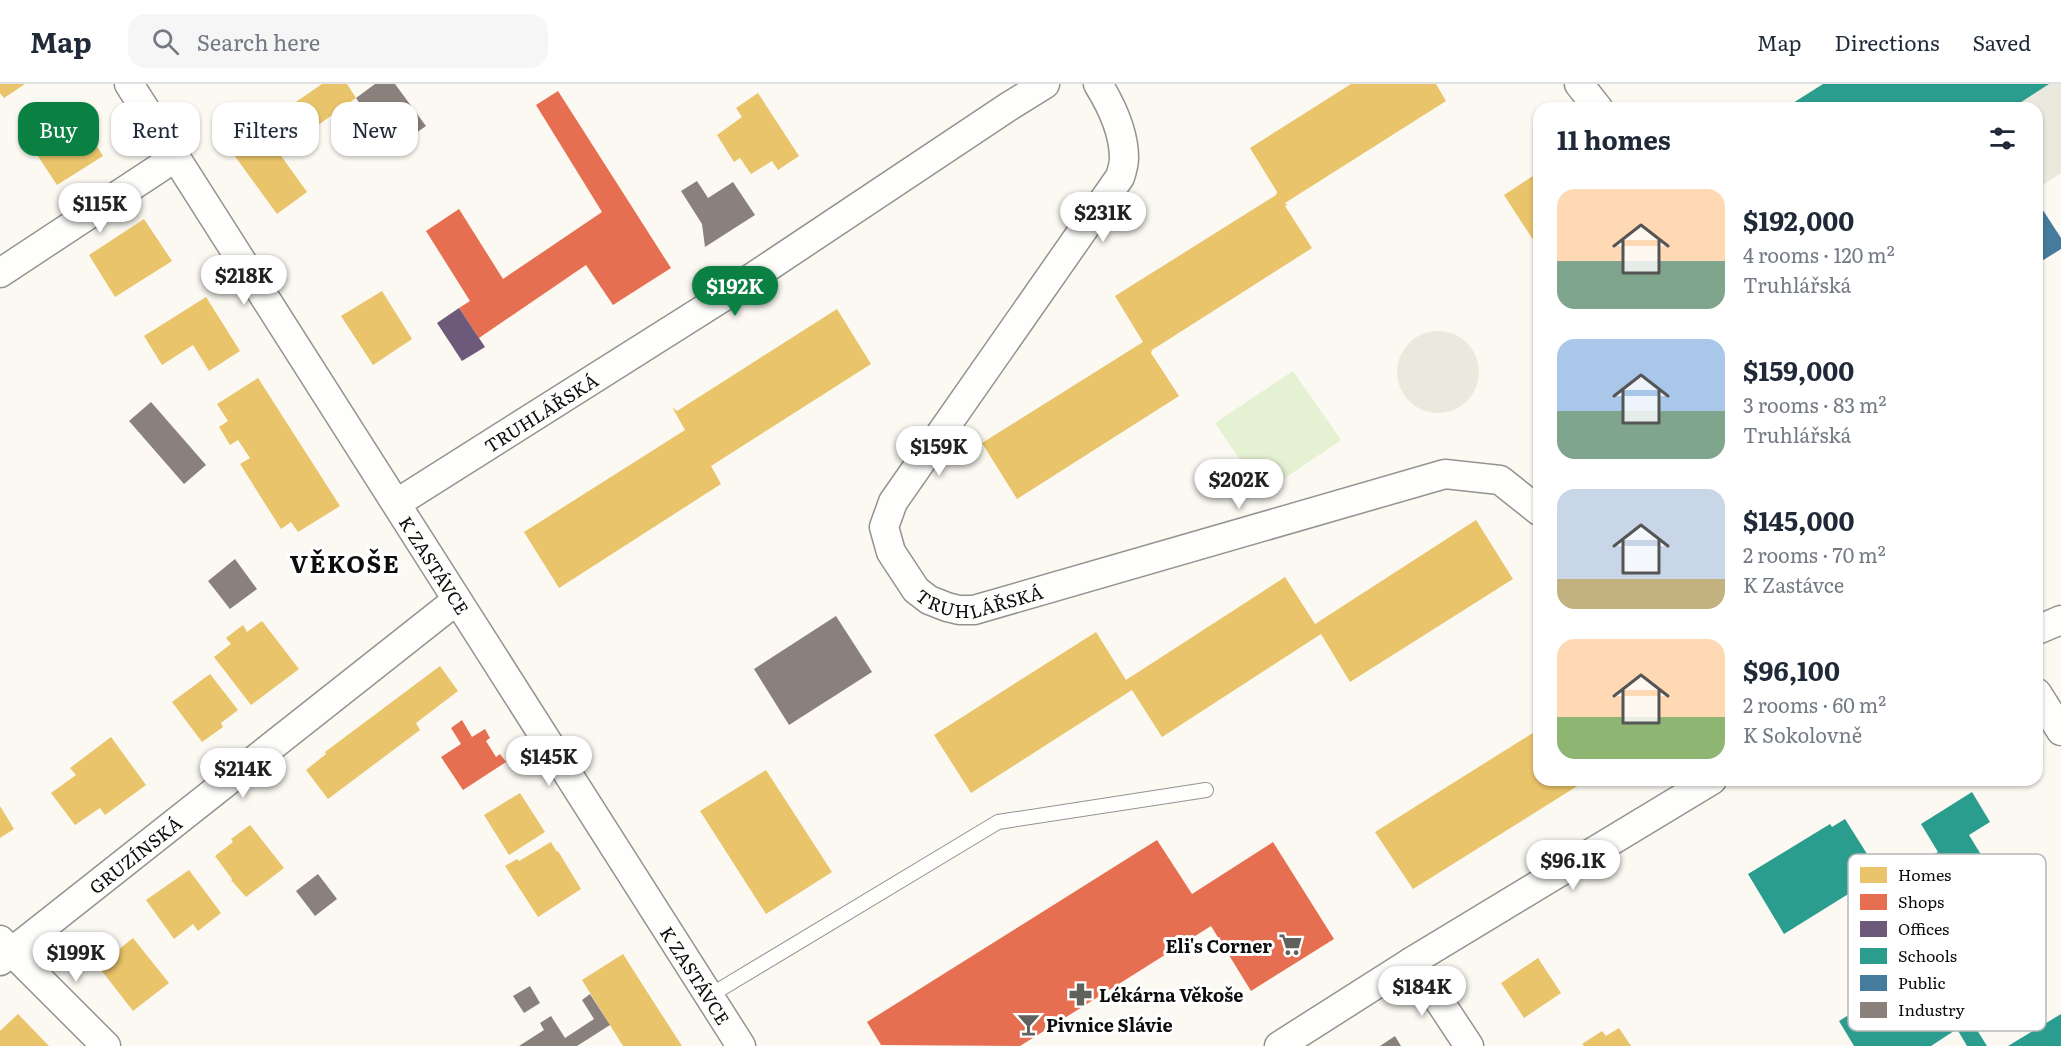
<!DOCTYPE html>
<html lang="en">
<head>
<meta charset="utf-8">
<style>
  body { margin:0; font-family:Literata,serif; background:#f6f6f7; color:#1f2937; height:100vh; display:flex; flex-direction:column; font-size:22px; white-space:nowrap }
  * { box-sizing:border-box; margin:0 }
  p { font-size:20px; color:#747a83 }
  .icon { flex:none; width:33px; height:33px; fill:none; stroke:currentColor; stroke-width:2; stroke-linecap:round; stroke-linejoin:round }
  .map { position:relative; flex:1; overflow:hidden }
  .details { position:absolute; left:1533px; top:18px; width:510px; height:684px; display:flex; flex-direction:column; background:#fff; border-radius:18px; box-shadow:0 2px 4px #0004 }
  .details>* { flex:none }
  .top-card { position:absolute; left:18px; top:18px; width:570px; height:54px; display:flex; gap:12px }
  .price { position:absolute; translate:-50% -51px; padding:0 14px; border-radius:21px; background:#fff; color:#222; font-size:20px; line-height:39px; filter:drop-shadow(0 2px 3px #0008) }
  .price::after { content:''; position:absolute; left:50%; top:36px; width:18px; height:14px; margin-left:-9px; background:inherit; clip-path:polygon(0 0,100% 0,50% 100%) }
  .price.active { background:#0b8043; color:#fff }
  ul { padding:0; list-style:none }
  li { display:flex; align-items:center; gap:18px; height:150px; padding:0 24px }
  li span { display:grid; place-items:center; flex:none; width:168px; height:120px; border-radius:18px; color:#555 }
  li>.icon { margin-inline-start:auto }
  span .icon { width:72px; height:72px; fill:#fffc; stroke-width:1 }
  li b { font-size:26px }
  h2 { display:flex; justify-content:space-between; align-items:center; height:72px; padding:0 24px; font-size:26px }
  .tag { padding:0 21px; border-radius:18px; background:#fff; box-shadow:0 2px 4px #0004; font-size:21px; line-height:54px }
  .tag.active { background:#0b8043; color:#fff }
  header { display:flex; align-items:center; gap:36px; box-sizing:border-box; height:84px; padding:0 30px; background:#fff; border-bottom:2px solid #e0e1e3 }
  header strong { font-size:28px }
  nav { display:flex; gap:33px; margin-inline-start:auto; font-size:21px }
  .search { width:420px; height:54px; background:#f6f6f7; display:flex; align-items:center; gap:15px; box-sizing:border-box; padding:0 21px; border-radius:18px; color:#747a83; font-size:22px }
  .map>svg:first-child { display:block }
</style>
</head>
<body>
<header>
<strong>Map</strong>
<div class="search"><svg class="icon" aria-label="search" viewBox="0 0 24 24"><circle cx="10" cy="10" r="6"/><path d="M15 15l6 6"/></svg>Search here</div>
<nav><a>Map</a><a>Directions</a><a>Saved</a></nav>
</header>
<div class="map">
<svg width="2061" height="962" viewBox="0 0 2061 962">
  <rect width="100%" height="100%" fill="#fbf9f2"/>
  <polygon fill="#e4f1d2" points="1293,287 1341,356 1263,409 1215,339"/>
  <g fill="#ebe8dd">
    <polygon points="2049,0 2061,0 2061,89 2037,105 2037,24 2012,24"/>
    <circle cx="1438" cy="288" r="41"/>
  </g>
  <g fill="#e9c46a">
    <polygon points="0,0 25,0 4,14 0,9"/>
    <polygon points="322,0 347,0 356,14 279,69 307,108 277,130 229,64"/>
    <polygon points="1351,0 1436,0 1446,17 1285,119 1287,121 1285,122 1312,164 1152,266 1151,269 1179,312 1017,415 982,359 1143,258 1115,212 1276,111 1277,108 1250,64"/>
    <polygon points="758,9 799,72 778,86 772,77 751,90 740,74 734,78 717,51 742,33 736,24"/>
    <polygon points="71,21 103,72 57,101 24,51"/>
    <polygon points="1539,88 1539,165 1504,111"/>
    <polygon points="144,135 172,177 115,213 89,171"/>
    <polygon points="382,207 412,255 373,281 341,232"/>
    <polygon points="206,213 240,267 209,287 193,261 162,281 144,252"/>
    <polygon points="837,225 871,280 711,382 721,400 559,504 524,448 685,346 672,323 677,327"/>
    <polygon points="258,294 340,422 298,448 291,438 281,445 240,380 250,374 238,356 230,361 219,343 228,337 217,320"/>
    <polygon points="1476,436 1513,495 1350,598 1321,550 1162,653 1132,606 971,709 934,651 1096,548 1126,596 1285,493 1315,540"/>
    <polygon points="262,537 299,585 251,621 214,573 231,560 226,554 243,541 247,548"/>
    <polygon points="440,582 458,607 416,639 420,646 328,715 306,686 326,670 325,668"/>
    <polygon points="210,590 238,626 221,639 223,643 202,658 172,618"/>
    <polygon points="1539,645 1539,696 1587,696 1413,805 1375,748"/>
    <polygon points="111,653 146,701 105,731 100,724 75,741 51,709 76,691 70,684"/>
    <polygon points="766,686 832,788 766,830 700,727"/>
    <polygon points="520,709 545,748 509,771 484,731"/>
    <polygon points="0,722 14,745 0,754"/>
    <polygon points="250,741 284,784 246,813 231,796 232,795 215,772 233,758 231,755"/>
    <polygon points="551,758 557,768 558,767 581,805 538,833 505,782 517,775 519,777"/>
    <polygon points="189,786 221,829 198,847 193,840 174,855 146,816"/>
    <polygon points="133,854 169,899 133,927 98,882"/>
    <polygon points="623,870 651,914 682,962 623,962 582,896"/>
    <polygon points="1538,874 1561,909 1524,934 1501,899"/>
    <polygon points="18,930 49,962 0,962 0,947"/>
    <polygon points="1619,944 1631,962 1584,962 1582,960 1602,947 1606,952"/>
  </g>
  <g fill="#e76f51">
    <polygon points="558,7 671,184 613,221 586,181 479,254 459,224 470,217 426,147 459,125 503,195 602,128 536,21"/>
    <polygon points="462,636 472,653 485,645 490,654 486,657 496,673 500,670 506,678 463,706 441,673 461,660 451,644"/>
    <polygon points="1157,756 1192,810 1273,758 1334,855 1251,907 1211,842 1020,962 881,961 867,938"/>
  </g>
  <polygon fill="#6d597a" points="459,224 485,263 462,277 437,239"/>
  <g fill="#2a9d8f">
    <polygon points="1823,0 2049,0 2012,24 1785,24"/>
    <polygon points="1972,708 1990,738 1969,751 2010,818 1929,869 1987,962 1967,962 1957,945 1931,962 1854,962 1839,937 1920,887 1866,799 1784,850 1748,790 1830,740 1832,743 1845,735 1886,800 1938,768 1921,740"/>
    <polygon points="2061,930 2061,962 2008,962"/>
  </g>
  <polygon fill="#457b9d" points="2037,117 2061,154 2061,165 2037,180"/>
  <g fill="#8a817c">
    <polygon points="375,0 395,0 426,42 392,66 356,14"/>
    <polygon points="697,97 708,114 733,98 755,131 705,163 702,140 681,107"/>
    <polygon points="151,318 206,381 184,400 129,337"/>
    <polygon points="235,475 257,505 230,525 208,497"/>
    <polygon points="836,532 872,588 789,641 754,585"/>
    <polygon points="318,790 337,815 315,832 296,807"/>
    <polygon points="530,902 540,919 524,929 513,912"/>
    <polygon points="590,910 610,941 577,962 519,962 544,946 540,939 551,932 565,954 594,935 582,916"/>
    <polygon points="1395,952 1401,962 1380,962"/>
  </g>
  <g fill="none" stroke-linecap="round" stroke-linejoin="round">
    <defs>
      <polyline id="lane" points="709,912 998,738 1206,706"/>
      <g id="street">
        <path id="s1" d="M 129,0 L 741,962"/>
        <path id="s2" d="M 1098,0 C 1111,21 1124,49 1124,74 C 1124,80 1122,87 1120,93 L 893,418 L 884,443 L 891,468 L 916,506 L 929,516 L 947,523 L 959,526 L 974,526 L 1445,390 L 1500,396 L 1539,427"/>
        <polyline points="1579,0 1598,24"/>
        <polyline points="0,189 176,73"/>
        <path id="s3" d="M 397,419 L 720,215 L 1008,23 L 1045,0"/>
        <polyline points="2037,546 2061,536"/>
        <polyline points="2037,609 2061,647"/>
        <polyline points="0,856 106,962"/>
        <path id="s4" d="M 0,877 L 457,516"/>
        <polyline points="1411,878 1432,906 1469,962"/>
        <polyline points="1279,962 1411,878 1712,696"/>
      </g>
    </defs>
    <use href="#lane" stroke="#949390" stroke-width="16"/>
    <use href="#street" stroke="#949390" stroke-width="31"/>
    <use href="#lane" stroke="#fefefd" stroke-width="14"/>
    <use href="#street" stroke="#fefefd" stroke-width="28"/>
  </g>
  <defs>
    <symbol id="supermarket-bare" viewBox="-9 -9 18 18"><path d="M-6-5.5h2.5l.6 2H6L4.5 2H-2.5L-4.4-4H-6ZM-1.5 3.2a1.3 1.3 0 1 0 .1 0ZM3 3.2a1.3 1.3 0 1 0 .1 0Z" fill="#60605d" stroke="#fff" stroke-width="2.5" paint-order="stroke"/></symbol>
    <symbol id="pharmacy-bare" viewBox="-9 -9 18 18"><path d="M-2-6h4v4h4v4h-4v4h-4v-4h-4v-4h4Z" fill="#60605d" stroke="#fff" stroke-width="2.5" paint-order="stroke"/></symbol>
    <symbol id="bar-bare" viewBox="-9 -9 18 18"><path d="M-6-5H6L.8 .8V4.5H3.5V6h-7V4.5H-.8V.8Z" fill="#60605d" stroke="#fff" stroke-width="2.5" paint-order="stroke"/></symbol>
  </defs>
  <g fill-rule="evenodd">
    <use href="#supermarket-bare" x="1274" y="844" width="33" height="33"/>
    <use href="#pharmacy-bare" x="1064" y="894" width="33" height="33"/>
    <use href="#bar-bare" x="1012" y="924" width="33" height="33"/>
  </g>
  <g text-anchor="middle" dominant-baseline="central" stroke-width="6" stroke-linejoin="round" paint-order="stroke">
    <g font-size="18" fill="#0d0d0d" stroke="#fff">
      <text stroke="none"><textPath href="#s3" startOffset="170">TRUHLÁŘSKÁ</textPath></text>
      <text stroke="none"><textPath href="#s1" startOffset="570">K ZASTÁVCE</textPath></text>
      <text stroke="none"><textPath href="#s2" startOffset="662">TRUHLÁŘSKÁ</textPath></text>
      <text stroke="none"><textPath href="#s4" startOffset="172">GRUZÍNSKÁ</textPath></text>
      <text stroke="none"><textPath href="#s1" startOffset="1056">K ZASTÁVCE</textPath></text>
    </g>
    <g font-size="18" font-weight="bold" fill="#0d0d0d" stroke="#fff" text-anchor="start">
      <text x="1272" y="861" text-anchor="end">Eli's Corner</text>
      <text x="1099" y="910">Lékárna Věkoše</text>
      <text x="1046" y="940">Pivnice Slávie</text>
    </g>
    <g font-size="24" font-weight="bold" letter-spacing="1.5" fill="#0d0d0d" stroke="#fff">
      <text x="345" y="478">VĚKOŠE</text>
    </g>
  </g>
  <rect x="1848" y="770" width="198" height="177" rx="9" fill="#fff" stroke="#b6b6b6" stroke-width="1.5"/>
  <rect x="1860" y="783" width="27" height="16" fill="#e9c46a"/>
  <rect x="1860" y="810" width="27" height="16" fill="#e76f51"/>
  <rect x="1860" y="837" width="27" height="16" fill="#6d597a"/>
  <rect x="1860" y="864" width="27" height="16" fill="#2a9d8f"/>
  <rect x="1860" y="891" width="27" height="16" fill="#457b9d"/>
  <rect x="1860" y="918" width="27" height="16" fill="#8a817c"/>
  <g font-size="16" fill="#0d0d0d">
    <text x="1898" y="797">Homes</text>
    <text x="1898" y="824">Shops</text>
    <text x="1898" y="851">Offices</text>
    <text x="1898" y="878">Schools</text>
    <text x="1898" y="905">Public</text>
    <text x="1898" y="932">Industry</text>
  </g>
</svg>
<b class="price" style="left:100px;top:150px">$115K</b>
<b class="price" style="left:1103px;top:159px">$231K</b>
<b class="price" style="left:244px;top:222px">$218K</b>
<b class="price active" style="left:735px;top:233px">$192K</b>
<b class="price" style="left:939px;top:393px">$159K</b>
<b class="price" style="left:1239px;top:426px">$202K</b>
<b class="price" style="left:549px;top:703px">$145K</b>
<b class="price" style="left:243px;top:715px">$214K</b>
<b class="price" style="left:1573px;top:807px">$96.1K</b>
<b class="price" style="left:76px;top:899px">$199K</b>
<b class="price" style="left:1422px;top:933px">$184K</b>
<div class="top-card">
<a class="tag active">Buy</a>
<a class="tag">Rent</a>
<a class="tag">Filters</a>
<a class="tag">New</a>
</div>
<section class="details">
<h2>11 homes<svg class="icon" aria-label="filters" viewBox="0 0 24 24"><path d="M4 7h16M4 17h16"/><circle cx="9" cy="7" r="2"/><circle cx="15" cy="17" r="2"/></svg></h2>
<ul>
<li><span style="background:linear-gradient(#ffd9b3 60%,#7fa58c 0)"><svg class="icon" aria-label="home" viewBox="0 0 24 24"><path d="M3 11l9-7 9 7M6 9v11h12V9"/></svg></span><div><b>$192,000</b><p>4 rooms · 120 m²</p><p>Truhlářská</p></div></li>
<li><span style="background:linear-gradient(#a9c7e8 60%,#7fa58c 0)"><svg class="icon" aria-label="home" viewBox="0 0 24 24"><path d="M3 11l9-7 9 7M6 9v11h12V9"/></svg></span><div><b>$159,000</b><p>3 rooms · 83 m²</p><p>Truhlářská</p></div></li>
<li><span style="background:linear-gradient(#c9d6e8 75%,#c2b280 0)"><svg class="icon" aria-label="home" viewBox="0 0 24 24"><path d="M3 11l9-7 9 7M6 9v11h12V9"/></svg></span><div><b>$145,000</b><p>2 rooms · 70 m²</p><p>K Zastávce</p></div></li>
<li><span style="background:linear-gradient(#ffd9b3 65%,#8fb573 0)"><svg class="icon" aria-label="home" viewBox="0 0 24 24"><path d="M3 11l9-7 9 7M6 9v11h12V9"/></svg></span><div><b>$96,100</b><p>2 rooms · 60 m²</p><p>K Sokolovně</p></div></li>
</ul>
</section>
</div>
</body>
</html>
